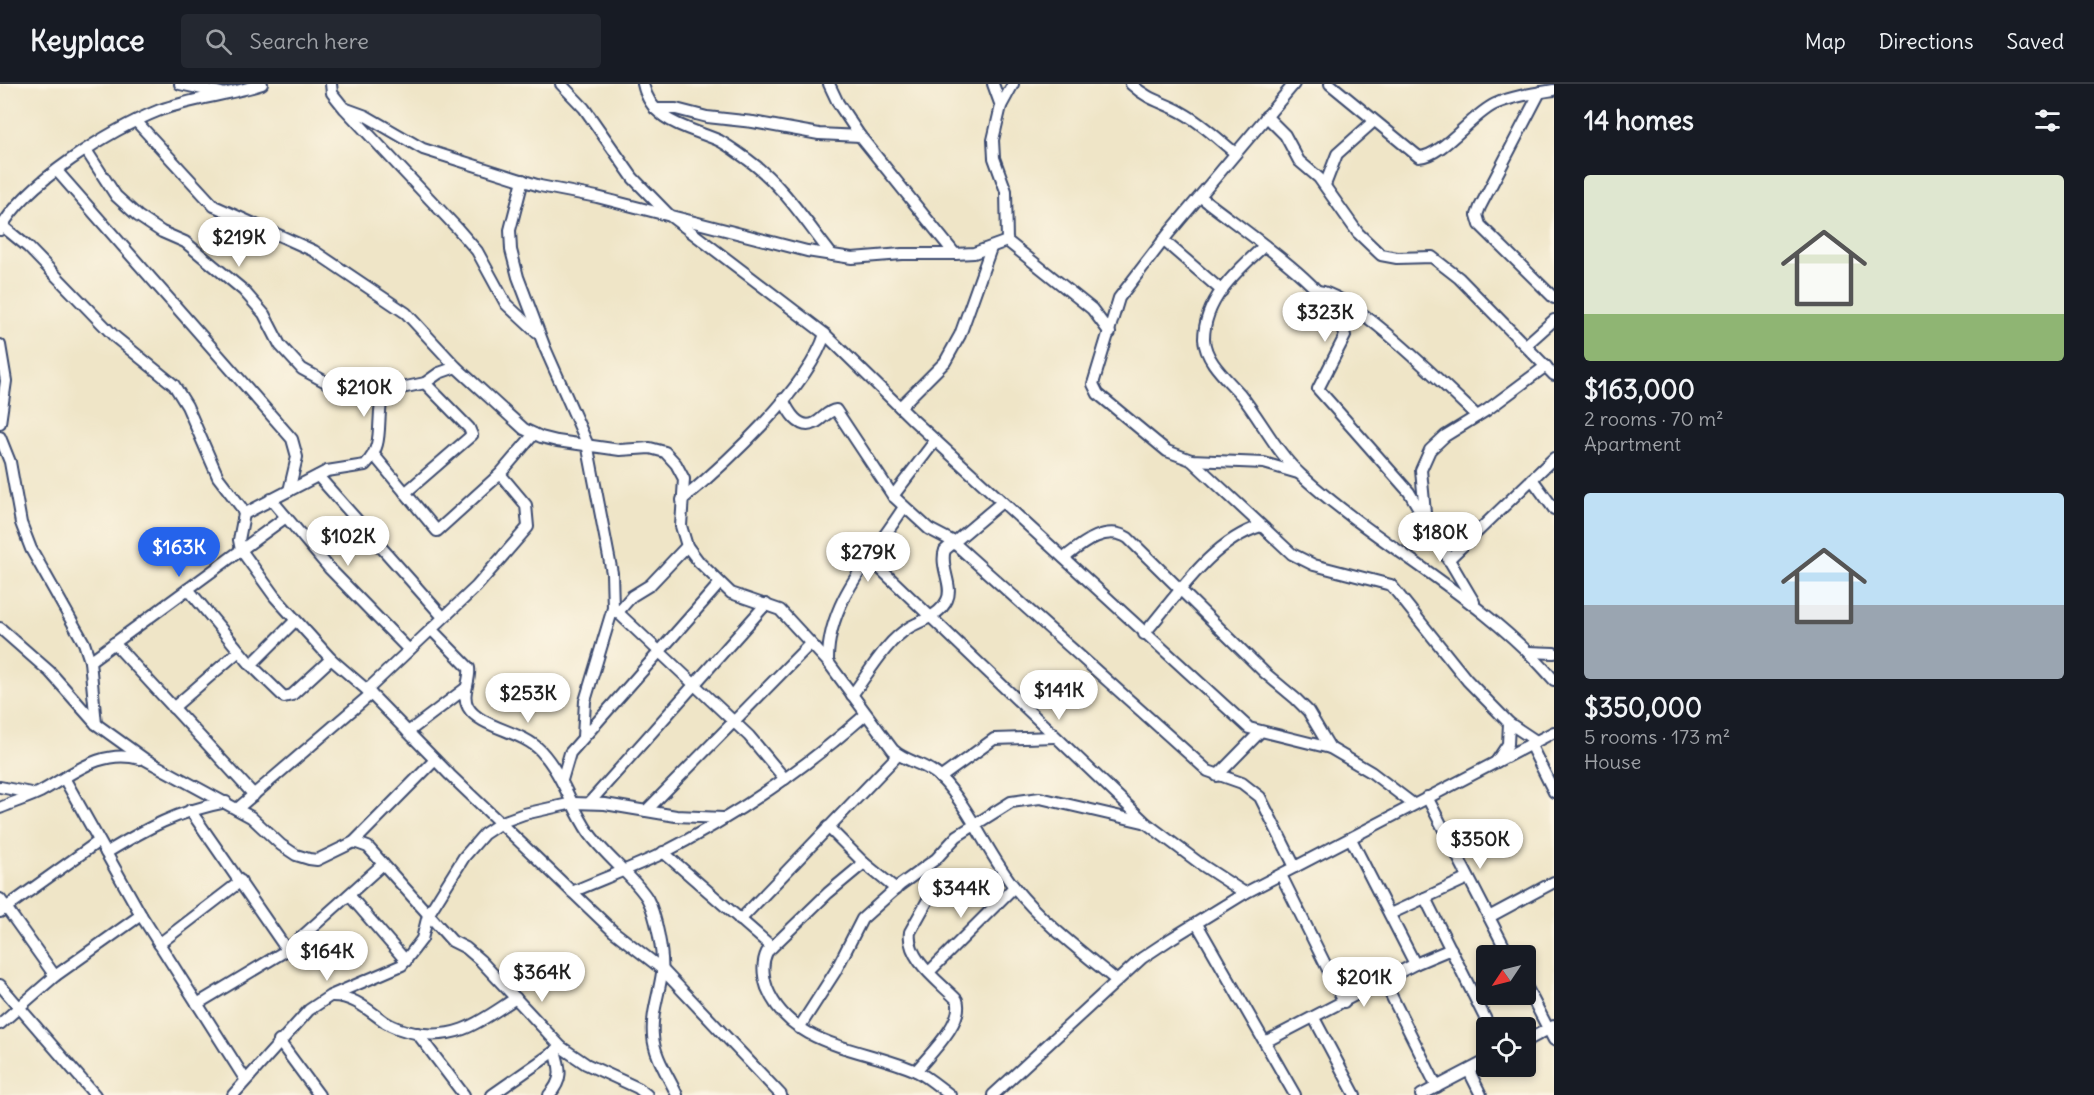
<!DOCTYPE html>
<html lang="en">
<head>
<meta charset="utf-8">
<style>
  body { margin:0; font-family:Delius,sans-serif; background:#242831; color:#f1f3f6; height:100vh; display:flex; flex-direction:column; font-size:22px; white-space:nowrap }
  * { box-sizing:border-box; margin:0 }
  p { font-size:20px; color:#9ea1a6 }
  .icon { flex:none; width:33px; height:33px; fill:none; stroke:currentColor; stroke-width:2; stroke-linecap:round; stroke-linejoin:round }
  .map { position:relative; flex:1; overflow:hidden }
  .sheet { display:flex; flex-direction:column; background:#171b24; width:540px }
  .sheet>* { flex:none }
  .needle { width:39px; rotate:235deg }
  .fabs { position:absolute; left:1476px; top:861px; display:grid; gap:12px }
  .fabs a { display:grid; place-items:center; width:60px; height:60px; border-radius:6px; background:#171b24; box-shadow:0 3px 9px #0003; font-size:30px }
  .price { position:absolute; translate:-50% -51px; padding:0 14px; border-radius:21px; background:#fff; color:#222; font-size:20px; line-height:39px; filter:drop-shadow(0 2px 3px #0008) }
  .price::after { content:''; position:absolute; left:50%; top:36px; width:18px; height:14px; margin-left:-9px; background:inherit; clip-path:polygon(0 0,100% 0,50% 100%) }
  .price.selected { background:#2563eb; color:#fff }
  ul { padding:0; list-style:none }
  li { display:grid; align-content:center; gap:12px; height:318px; padding:0 30px }
  li span { display:grid; place-items:center; height:186px; border-radius:6px; color:#555 }
  li>.icon { margin-inline-start:auto }
  span .icon { width:108px; height:108px; fill:#fffc; stroke-width:1 }
  li b { font-size:26px }
  h2 { display:flex; justify-content:space-between; align-items:center; height:72px; padding:0 30px; font-size:26px }
  header { display:flex; align-items:center; gap:36px; box-sizing:border-box; height:84px; padding:0 30px; background:#171b24; border-bottom:2px solid #363941 }
  header strong { font-size:28px }
  nav { display:flex; gap:33px; margin-inline-start:auto; font-size:21px }
  .search { width:420px; height:54px; background:#242831; display:flex; align-items:center; gap:15px; box-sizing:border-box; padding:0 21px; border-radius:6px; color:#9ea1a6; font-size:22px }
  main { display:flex; flex:1; min-height:0 }
  .map>svg:first-child { display:block }
</style>
</head>
<body>
<header>
<strong>Keyplace</strong>
<div class="search"><svg class="icon" aria-label="search" viewBox="0 0 24 24"><circle cx="10" cy="10" r="6"/><path d="M15 15l6 6"/></svg>Search here</div>
<nav><a>Map</a><a>Directions</a><a>Saved</a></nav>
</header>
<main>
<div class="map">
<svg width="1554" height="1011" viewBox="0 0 1554 1011">
  <rect width="100%" height="100%" fill="#fcf5e5"/>
  <filter id="ink" filterUnits="userSpaceOnUse"><feTurbulence type="fractalNoise" baseFrequency=".0167" numOctaves="2"/><feDisplacementMap in="SourceGraphic" scale="12" xChannelSelector="R" yChannelSelector="G"/><feConvolveMatrix kernelMatrix="1 2 1 2 8 2 1 2 1" color-interpolation-filters="sRGB"/></filter>
  <filter id="wash" filterUnits="userSpaceOnUse"><feTurbulence type="fractalNoise" baseFrequency=".008" numOctaves="4" result="noise"/><feDisplacementMap in="SourceGraphic" scale="24" xChannelSelector="R" yChannelSelector="G"/><feGaussianBlur stdDeviation="1.35" result="paint"/><feColorMatrix in="noise" values="0 0 0 0 0 0 0 0 0 0 0 0 0 0 0 0 0 1.4 0 .05"/><feComposite in="paint" operator="in"/></filter>
  <g filter="url(#wash)">
    <rect width="100%" height="100%" fill="#efe5c7"/>
  </g>
  <g filter="url(#ink)">
    <g fill="none" stroke-linecap="round" stroke-linejoin="round">
      <defs>
        <g id="minor">
          <polyline points="180,0 221,9"/>
          <polyline points="331,0 332,9 344,24 366,32 423,65 540,102 597,113 807,167 852,174 902,170 955,170 974,169 1007,157"/>
          <polyline points="561,0 584,24 633,94 669,131 825,250 912,335 1249,644 1330,664 1371,688 1413,720"/>
          <path d="M 643,0 C 652,40 689,43 720,57 C 729,62 738,69 747,75 C 783,101 805,137 832,171"/>
          <polyline points="829,0 838,19 860,52 955,170"/>
          <polyline points="993,0 1001,22"/>
          <polyline points="1013,0 1001,22 993,56 994,74 1006,107 1007,157 1092,225 1110,249"/>
          <path d="M 1131,0 C 1151,18 1162,17 1183,29 C 1203,40 1218,55 1235,69"/>
          <polyline points="1294,0 1169,149 1119,214 1093,300 1098,310 1167,367 1191,376 1264,379 1298,389"/>
          <path d="M 1330,0 L 1419,73 C 1443,72 1471,31 1495,20 C 1513,12 1535,9 1554,6"/>
          <polyline points="1540,8 1480,123 1477,131 1480,141 1554,214"/>
          <polyline points="345,25 457,144 477,167 506,220 537,249"/>
          <polyline points="655,25 676,25 707,33 753,38 819,50 860,52"/>
          <polyline points="1266,32 1285,51 1299,77 1319,94 1358,149 1381,171 1397,174 1432,173 1459,194 1554,291"/>
          <path d="M 136,37 L 214,122 L 314,167 L 406,229 L 456,283 L 524,345 L 541,353 L 557,357 L 620,366 L 650,364 L 665,368 L 676,380 L 684,395 L 681,442 L 687,462 L 699,478 L 731,509 L 780,526 L 828,578 L 893,666 C 907,679 926,679 940,693 C 971,725 987,769 1015,804 C 1043,839 1082,868 1117,897"/>
          <polyline points="86,66 116,112 138,132 162,148 185,158 243,206 264,230 280,261 302,285 348,310 359,313 425,299 439,289 456,283"/>
          <polyline points="57,87 292,355 297,373 289,407"/>
          <polyline points="523,96 510,146 511,166 518,193 545,264 587,359 612,489 613,524 585,617 583,653"/>
          <polyline points="1325,101 1337,70 1374,37"/>
          <path d="M 1201,113 C 1236,142 1340,208 1345,252 L 1318,305 L 1409,408 L 1474,518"/>
          <polyline points="0,140 28,163 115,253 174,301 187,322 218,393 241,423 244,430 239,456 241,466 275,513 331,575 367,606 450,691 613,847 662,885 781,1011"/>
          <path d="M 0,146 C 24,99 112,45 160,26 C 193,14 229,11 262,0"/>
          <polyline points="1163,156 1222,207"/>
          <path d="M 1264,162 C 1238,186 1204,215 1204,255 C 1205,277 1227,295 1241,311 C 1261,336 1277,369 1301,391 C 1381,464 1483,513 1554,596"/>
          <path d="M 1318,207 C 1354,210 1447,304 1477,332"/>
          <polyline points="0,261 6,297 0,339"/>
          <polyline points="1526,261 1554,236"/>
          <path d="M 783,315 C 788,327 799,347 815,339 C 823,335 827,327 836,326 L 893,412 L 929,445 L 952,457 L 1208,687 L 1242,699 L 1260,713 L 1295,783"/>
          <polyline points="900,323 945,278 960,251 991,164"/>
          <polyline points="0,353 10,378 21,439 31,465 84,559 90,577 96,640"/>
          <polyline points="374,371 437,447 500,390 534,350"/>
          <polyline points="1191,376 1292,470 1314,481 1391,501 1467,596 1509,639 1536,657"/>
          <polyline points="318,392 443,533"/>
          <polyline points="1532,395 1554,425"/>
          <polyline points="405,409 472,351 469,344 425,299"/>
          <polyline points="893,412 935,357"/>
          <polyline points="271,415 329,484 409,566"/>
          <path d="M 682,416 C 725,380 809,303 825,250"/>
          <polyline points="1425,429 1421,386 1430,366 1445,352 1487,326 1546,282"/>
          <path d="M 244,430 L 327,387 L 365,381 C 386,360 375,337 383,310"/>
          <polyline points="868,473 1146,739 1202,781 1245,809"/>
          <path d="M 1064,474 C 1082,460 1105,440 1128,454 L 1265,589 L 1296,615 L 1308,627 L 1330,664"/>
          <polyline points="1448,476 1554,374"/>
          <polyline points="188,505 251,581 284,613 292,611 331,575"/>
          <polyline points="613,524 749,652 785,695"/>
          <polyline points="618,528 632,512 650,501 687,462"/>
          <polyline points="0,544 50,588 96,640 146,676 251,733 281,761 296,771 309,775 317,776 354,758 435,676"/>
          <path d="M 431,545 L 469,584 C 471,597 461,610 468,623 C 480,644 521,646 541,667 C 563,691 571,723 589,749 C 606,773 632,791 647,814 C 656,830 664,871 662,889 C 659,911 651,930 653,952 C 654,972 669,993 677,1011"/>
          <path d="M 1144,550 C 1177,512 1211,457 1261,442"/>
          <polyline points="114,559 254,711"/>
          <polyline points="1528,568 1554,569"/>
          <polyline points="90,577 286,433"/>
          <path d="M 828,578 C 827,517 873,472 904,423"/>
          <polyline points="251,581 295,537"/>
          <polyline points="367,606 476,503 528,443 526,421 500,390"/>
          <path d="M 852,611 C 869,589 886,557 910,543 C 923,536 940,531 947,516 C 954,502 939,482 945,466 L 1002,418"/>
          <polyline points="173,624 239,567"/>
          <polyline points="408,648 466,604"/>
          <polyline points="1530,660 1554,708"/>
          <polyline points="1496,678 1508,660 1509,639"/>
          <polyline points="1217,692 1260,648"/>
          <polyline points="64,694 141,831 245,995"/>
          <polyline points="940,694 994,655 1055,653"/>
          <polyline points="562,696 570,669 720,499"/>
          <polyline points="0,703 31,709"/>
          <polyline points="1427,713 1509,872"/>
          <polyline points="590,718 766,520"/>
          <path d="M 0,724 C 13,718 28,714 40,708 C 73,690 101,664 140,675"/>
          <polyline points="237,725 371,610"/>
          <polyline points="190,726 287,866"/>
          <polyline points="646,727 810,560"/>
          <polyline points="828,743 864,779 896,805"/>
          <polyline points="1351,755 1415,880"/>
          <polyline points="354,758 368,763 452,857 466,864 480,876 561,963 586,980 638,1004 647,1011"/>
          <polyline points="663,768 772,863"/>
          <path d="M 106,769 C 147,744 178,727 226,718"/>
          <path d="M 864,779 L 828,809 L 767,868 C 761,880 763,892 767,904 C 791,964 865,964 916,987 C 928,993 939,1003 950,1011"/>
          <polyline points="1281,791 1344,918"/>
          <path d="M 572,808 C 600,796 629,785 657,772 C 732,734 802,687 865,631"/>
          <polyline points="349,811 406,877"/>
          <polyline points="1425,814 1490,944"/>
          <polyline points="0,815 55,892"/>
          <polyline points="0,828 99,757"/>
          <polyline points="1390,830 1468,794"/>
          <polyline points="1489,833 1554,798"/>
          <polyline points="740,836 898,671"/>
          <polyline points="1197,840 1295,1011"/>
          <polyline points="159,860 241,797"/>
          <polyline points="929,888 1014,803"/>
          <polyline points="1384,897 1437,1003"/>
          <polyline points="0,901 95,1011"/>
          <polyline points="1526,902 1554,956"/>
          <path d="M 332,912 C 354,912 368,926 385,938 C 394,944 405,947 415,949 C 460,956 480,937 516,914"/>
          <polyline points="197,920 287,866 383,780"/>
          <polyline points="1314,934 1355,1011"/>
          <polyline points="0,940 55,892 141,831"/>
          <polyline points="799,944 835,888 862,835 900,801 936,775 957,752 1011,718 1040,714 1143,738"/>
          <polyline points="417,949 464,1011"/>
          <polyline points="279,957 319,1011"/>
          <polyline points="1526,957 1554,942"/>
          <polyline points="1265,958 1415,880 1451,865"/>
          <path d="M 916,987 C 929,971 965,937 957,916 C 940,898 906,875 910,848 L 934,805 L 934,799 L 924,784"/>
          <polyline points="1469,987 1481,1011"/>
          <polyline points="233,1011 309,926 330,912 402,881 422,855 428,831 464,773 484,750 502,738 524,730 573,719 605,720 676,732 723,734"/>
          <polyline points="492,1011 561,963"/>
          <path d="M 549,1011 C 563,996 561,985 555,967"/>
          <polyline points="993,1011 1142,874 1172,854 1245,809 1554,648"/>
          <polyline points="1421,1011 1486,977"/>
        </g>
      </defs>
      <use href="#minor" stroke="#3b4a6e" stroke-width="14"/>
      <use href="#minor" stroke="#fff" stroke-width="10"/>
    </g>
  </g>
</svg>
<div class="fabs">
<a><svg class="needle" viewBox="-14 -14 28 28"><path d="M0-13l5 13h-10z" fill="#e53935"/><path d="M0 13l5-13h-10z" fill="#9ea1a6"/></svg></a>
<a><svg class="icon" aria-label="locate" viewBox="0 0 24 24"><circle cx="12" cy="12" r="6"/><path d="M12 2v4M12 18v4M2 12h4M18 12h4"/></svg></a>
</div>
<b class="price" style="left:239px;top:184px">$219K</b>
<b class="price" style="left:1325px;top:259px">$323K</b>
<b class="price" style="left:364px;top:334px">$210K</b>
<b class="price" style="left:1440px;top:479px">$180K</b>
<b class="price" style="left:348px;top:483px">$102K</b>
<b class="price selected" style="left:179px;top:494px">$163K</b>
<b class="price" style="left:868px;top:499px">$279K</b>
<b class="price" style="left:1059px;top:637px">$141K</b>
<b class="price" style="left:528px;top:640px">$253K</b>
<b class="price" style="left:1480px;top:786px">$350K</b>
<b class="price" style="left:961px;top:835px">$344K</b>
<b class="price" style="left:327px;top:898px">$164K</b>
<b class="price" style="left:542px;top:919px">$364K</b>
<b class="price" style="left:1364px;top:924px">$201K</b>
</div>
<section class="sheet">
<h2>14 homes<svg class="icon" aria-label="filters" viewBox="0 0 24 24"><path d="M4 7h16M4 17h16"/><circle cx="9" cy="7" r="2"/><circle cx="15" cy="17" r="2"/></svg></h2>
<ul>
<li><span style="background:linear-gradient(#dfe7d0 75%,#8fb573 0)"><svg class="icon" aria-label="home" viewBox="0 0 24 24"><path d="M3 11l9-7 9 7M6 9v11h12V9"/></svg></span><div><b>$163,000</b><p>2 rooms · 70 m²</p><p>Apartment</p></div></li>
<li><span style="background:linear-gradient(#bfe0f5 60%,#9aa5b1 0)"><svg class="icon" aria-label="home" viewBox="0 0 24 24"><path d="M3 11l9-7 9 7M6 9v11h12V9"/></svg></span><div><b>$350,000</b><p>5 rooms · 173 m²</p><p>House</p></div></li>
</ul>
</section>
</main>
</body>
</html>
